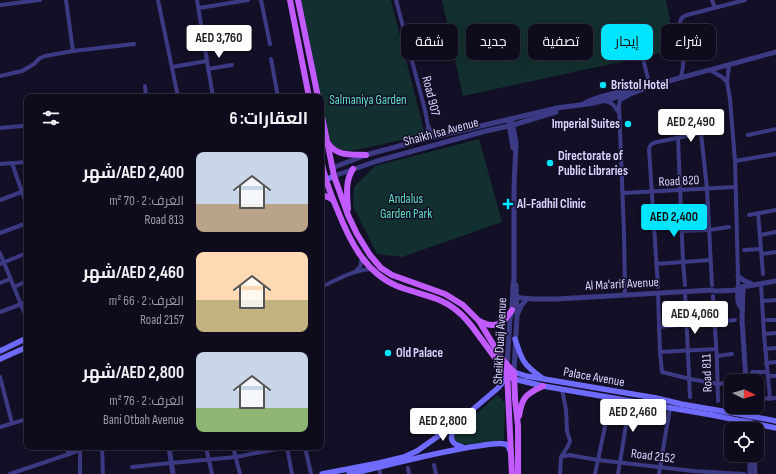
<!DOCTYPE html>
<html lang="ar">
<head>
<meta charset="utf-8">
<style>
  body { margin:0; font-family:"Sofia Sans Condensed",Cairo,sans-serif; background:#1c1929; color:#f1f3f6; direction:rtl; height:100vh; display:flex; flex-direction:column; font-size:15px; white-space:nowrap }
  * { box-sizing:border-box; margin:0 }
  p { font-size:13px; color:#9b9ba3 }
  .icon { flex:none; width:22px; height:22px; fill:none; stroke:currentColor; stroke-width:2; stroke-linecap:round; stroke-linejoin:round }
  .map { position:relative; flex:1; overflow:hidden; direction:ltr }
  .sheet { position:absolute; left:24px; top:94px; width:300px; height:356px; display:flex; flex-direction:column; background:#0e0b1c; border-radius:8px; box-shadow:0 4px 16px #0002,0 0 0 1px #2e2b3b; direction:rtl }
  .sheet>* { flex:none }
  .banner { position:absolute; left:336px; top:24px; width:380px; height:36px; direction:rtl; display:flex; gap:8px }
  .needle { width:26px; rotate:95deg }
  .tools { position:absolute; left:724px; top:374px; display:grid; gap:8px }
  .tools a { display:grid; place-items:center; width:40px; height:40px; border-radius:8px; background:#0e0b1c; box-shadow:0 4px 16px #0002,0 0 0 1px #2e2b3b; font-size:20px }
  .price { position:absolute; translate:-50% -34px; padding:0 9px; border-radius:4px; background:#fff; color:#222; font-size:13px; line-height:26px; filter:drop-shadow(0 1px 2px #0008) }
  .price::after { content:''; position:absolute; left:50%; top:24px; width:12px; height:9px; margin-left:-6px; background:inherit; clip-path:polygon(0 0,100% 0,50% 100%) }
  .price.on { background:#00e5ff; color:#111 }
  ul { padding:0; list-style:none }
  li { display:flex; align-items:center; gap:12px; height:100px; padding:0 16px }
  li span { display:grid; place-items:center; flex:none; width:112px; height:80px; border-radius:8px; color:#555 }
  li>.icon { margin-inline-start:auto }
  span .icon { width:48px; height:48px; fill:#fffc; stroke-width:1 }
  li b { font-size:17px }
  h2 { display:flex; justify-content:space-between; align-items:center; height:48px; padding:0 16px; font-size:17px }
  .chip { padding:0 14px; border-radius:8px; background:#0e0b1c; box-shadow:0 4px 16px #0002,0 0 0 1px #2e2b3b; font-size:14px; line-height:36px }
  .chip.on { background:#00e5ff; color:#111 }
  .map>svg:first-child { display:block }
</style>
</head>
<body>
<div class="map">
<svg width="776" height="474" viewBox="0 0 776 474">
  <rect width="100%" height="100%" fill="#130f26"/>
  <g fill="#12302f">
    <polygon points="301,0 391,0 425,135 351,151 343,150 335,148 329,138"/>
    <polygon points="442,0 666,0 676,50 463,96"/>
    <polygon points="479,139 502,222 402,257 377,254 353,206 354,187 375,166"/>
    <polygon points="497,395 505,403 504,440 457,445 454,438 457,431"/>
  </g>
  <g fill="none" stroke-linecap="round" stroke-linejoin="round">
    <g stroke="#3d3a85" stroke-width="4">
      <polyline points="66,0 73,51"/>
      <polyline points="158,0 178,97"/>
      <polyline points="197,0 213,97"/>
      <polyline points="261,0 270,44"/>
      <polyline points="396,0 425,110 428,126 431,132 431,138"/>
      <polyline points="712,0 715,8"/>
      <polyline points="0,5 40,0"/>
      <polyline points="199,8 248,0"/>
      <polyline points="271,59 278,97"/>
      <polyline points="644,63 650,86"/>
      <polyline points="729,65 727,82 730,99 735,161 738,276 738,287"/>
      <polyline points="172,67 207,61"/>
      <polyline points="208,69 232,65"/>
      <polyline points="710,70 722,77 727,82"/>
      <polyline points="0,76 22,71 34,64 40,58 45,56 73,51 134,44"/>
      <path d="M 681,77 C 686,59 682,43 680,25 C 680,20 681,17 687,15 L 745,0"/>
      <polyline points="145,86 146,97"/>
      <path d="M 604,101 C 612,101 615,107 619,113"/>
      <polyline points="27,114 27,115"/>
      <polyline points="0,128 22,126 27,127"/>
      <polyline points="748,135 776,129"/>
      <polyline points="678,138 683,262 685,285"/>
      <polyline points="422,140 426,134 428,127"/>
      <polyline points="735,161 776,154"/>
      <polyline points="12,163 22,192 27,205"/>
      <polyline points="0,164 27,162"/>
      <polyline points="623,193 736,187"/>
      <polyline points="0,200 27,190"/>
      <polyline points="758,213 763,274"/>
      <polyline points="749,215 776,210"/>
      <polyline points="682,231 709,230 729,227"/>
      <polyline points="0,233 27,223"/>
      <polyline points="760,235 776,232"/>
      <polyline points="744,250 761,249"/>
      <polyline points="0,253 27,319"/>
      <polyline points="762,254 776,252"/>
      <polyline points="0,264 27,253"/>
      <polyline points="656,264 710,260"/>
      <polyline points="356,271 360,267 362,258"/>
      <polyline points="0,283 10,279"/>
      <polyline points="761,284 764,334 770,399"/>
      <polyline points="14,287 27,281"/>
      <path d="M 321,287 C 337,280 353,270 371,269"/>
      <path d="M 658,287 L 649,149 C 650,144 653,143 657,142 L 701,133 L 707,189 L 712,285"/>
      <polyline points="685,292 690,397"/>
      <polyline points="658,293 660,352 662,372 690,379 718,384 731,382"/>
      <polyline points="625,294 624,233 619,105 620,100 628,96"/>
      <polyline points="713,296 717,361 718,401"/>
      <polyline points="762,301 776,300"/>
      <polyline points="0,312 27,302"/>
      <polyline points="763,320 776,320"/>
      <polyline points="659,327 735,320"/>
      <polyline points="764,334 776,333"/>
      <polyline points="765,349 776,348"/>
      <polyline points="660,352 716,349"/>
      <polyline points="717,356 732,354"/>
      <polyline points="766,363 776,362"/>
      <polyline points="752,372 767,372"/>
      <polyline points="768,376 776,376"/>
      <polyline points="0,377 12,423"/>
      <polyline points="757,399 776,398"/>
      <polyline points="0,427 27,419"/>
      <polyline points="66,447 69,454"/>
      <polyline points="102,447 103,474"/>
      <polyline points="206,447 212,474"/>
      <polyline points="233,447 240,474"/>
      <polyline points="287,447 292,474"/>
      <polyline points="305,447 311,474"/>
      <polyline points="561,457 569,455 598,460 693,471 744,474"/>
      <polyline points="379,465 380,474"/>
      <polyline points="434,465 436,474"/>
      <polyline points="132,467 171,463 236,457 287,447"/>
      <polyline points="408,468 409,474"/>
      <polyline points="10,474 69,454 88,447"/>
      <polyline points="80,474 80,450"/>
      <polyline points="560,474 561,457 568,446 570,441 567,431 566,410 562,389"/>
      <polyline points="595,474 611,398"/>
      <polyline points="618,474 630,401"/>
      <polyline points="659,474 665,437 670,409"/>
    </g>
    <g stroke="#3d3a85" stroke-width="5">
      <path d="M 585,103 C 594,98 626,89 637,90"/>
      <polyline points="509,123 513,148"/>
      <polyline points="332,168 366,155 421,140 557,108 594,103 633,93 650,86 776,52"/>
      <polyline points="334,176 377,161 482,132 513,125 556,112"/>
      <polyline points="738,276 743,280 754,285"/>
      <path d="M 738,287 C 738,294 736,304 742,308"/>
      <polyline points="740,287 748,286 776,281"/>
      <polyline points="743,288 742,320 746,381"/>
      <polyline points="513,297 532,299 557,299 712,290 715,291 743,290"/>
      <polyline points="518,313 521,306 526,300"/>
      <polyline points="507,365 510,319 512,310 513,285 514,280 514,188 516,143 512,122 508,120"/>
      <polyline points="514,372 517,316 516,285"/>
      <polyline points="745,407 745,422 746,429"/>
      <polyline points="749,407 751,429"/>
      <polyline points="169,447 173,474"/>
      <polyline points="750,455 750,474"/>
      <polyline points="754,455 755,474"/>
    </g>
    <g stroke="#6f6bff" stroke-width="5.5">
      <polyline points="321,182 334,176"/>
      <path d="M 515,339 C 522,361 523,364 542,378"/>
      <polyline points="0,351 27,338"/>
      <polyline points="0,359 27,347"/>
      <polyline points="514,379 543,386 712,415 776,428"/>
      <path d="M 456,425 C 450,436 448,443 462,447"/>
      <polyline points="322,474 379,463 404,457 417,451 457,423 498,388 503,382 507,374 514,372 526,376 544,379 656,398 681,404 745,415 776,421"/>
      <path d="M 349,474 C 392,465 434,452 478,446 C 485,445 498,442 505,444 C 509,445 509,448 510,451"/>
    </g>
    <g stroke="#c25bff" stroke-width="6">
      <polyline points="290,0 309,97"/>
      <polyline points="298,0 318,97"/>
      <polyline points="321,111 334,176 348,215 357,234 370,255 381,268 392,275 445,294 463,305 479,321 502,359 510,368 514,372 515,399 518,426 518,474"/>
      <path d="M 328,143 C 337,157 352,154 366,155"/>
      <path d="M 321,159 C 324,176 330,193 337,209 C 349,239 364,272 397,286 C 417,294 439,296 456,310 C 467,318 474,329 482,340 C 490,351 499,363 507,374 L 514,379"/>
      <polyline points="321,195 328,197 333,200"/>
      <path d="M 348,209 C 347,195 345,181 353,169"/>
      <path d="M 479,321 C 494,329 503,325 512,310"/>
      <polyline points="507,372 512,474"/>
      <path d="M 519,416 C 522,397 526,394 543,386"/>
    </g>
  </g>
  <g fill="#00e5ff" stroke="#130f26" stroke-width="1.5">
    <circle cx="603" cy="85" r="4"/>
    <circle cx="628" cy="124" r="4"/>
    <circle cx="550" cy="163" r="4"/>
    <path d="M506 198h4v4h4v4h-4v4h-4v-4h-4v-4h4z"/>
    <circle cx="388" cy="353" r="4"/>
  </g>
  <g text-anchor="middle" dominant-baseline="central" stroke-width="3" stroke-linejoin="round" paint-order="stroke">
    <g font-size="13" font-weight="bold" fill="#d9d4ff" stroke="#130f26" text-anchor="start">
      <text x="611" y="85">Bristol Hotel</text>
      <text x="620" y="124" text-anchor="end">Imperial Suites</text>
      <text x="558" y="156">Directorate of<tspan x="558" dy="15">Public Libraries</tspan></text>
      <text x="517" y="204">Al-Fadhil Clinic</text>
      <text x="396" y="353">Old Palace</text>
    </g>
    <g font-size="13" fill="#d9d4ff" stroke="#130f26">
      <text transform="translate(431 96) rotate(76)">Road 907</text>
      <text transform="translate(441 132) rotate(-15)">Shaikh Isa Avenue</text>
      <text transform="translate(679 181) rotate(-3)">Road 820</text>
      <text transform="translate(622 284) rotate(-3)">Al Ma'arif Avenue</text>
      <text transform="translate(500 341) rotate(-87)">Sheikh Duaij Avenue</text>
      <text transform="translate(707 373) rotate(-92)">Road 811</text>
      <text transform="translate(594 377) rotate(10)">Palace Avenue</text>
      <text transform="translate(653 456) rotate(7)">Road 2152</text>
    </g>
    <g font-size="13" fill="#5fe0c0" stroke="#130f26">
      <text x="368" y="100">Salmaniya Garden</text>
      <text x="406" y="199">Andalus<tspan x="406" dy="15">Garden Park</tspan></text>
    </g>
  </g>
</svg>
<div class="tools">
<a><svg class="needle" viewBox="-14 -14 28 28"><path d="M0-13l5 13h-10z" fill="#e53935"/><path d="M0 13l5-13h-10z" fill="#9b9ba3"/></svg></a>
<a><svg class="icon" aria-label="locate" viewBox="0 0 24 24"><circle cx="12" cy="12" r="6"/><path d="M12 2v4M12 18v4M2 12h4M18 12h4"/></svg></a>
</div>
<b class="price" style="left:219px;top:59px">AED 3,760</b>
<b class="price" style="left:691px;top:143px">AED 2,490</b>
<b class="price on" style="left:674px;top:238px">AED 2,400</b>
<b class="price" style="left:695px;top:335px">AED 4,060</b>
<b class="price" style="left:633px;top:433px">AED 2,460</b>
<b class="price" style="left:443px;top:442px">AED 2,800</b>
<div class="banner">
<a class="chip">شراء</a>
<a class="chip on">إيجار</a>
<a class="chip">تصفية</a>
<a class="chip">جديد</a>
<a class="chip">شقة</a>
</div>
<section class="sheet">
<h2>العقارات: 6<svg class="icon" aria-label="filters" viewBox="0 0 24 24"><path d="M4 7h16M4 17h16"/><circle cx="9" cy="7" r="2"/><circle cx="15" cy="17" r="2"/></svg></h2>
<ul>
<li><span style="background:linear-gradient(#c9d6e8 65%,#b9a48a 0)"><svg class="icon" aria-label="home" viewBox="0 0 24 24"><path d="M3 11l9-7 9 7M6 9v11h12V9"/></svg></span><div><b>AED 2,400/شهر</b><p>الغرف: 2 · 70 m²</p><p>Road 813</p></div></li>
<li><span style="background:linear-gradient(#ffd9b3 60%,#c2b280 0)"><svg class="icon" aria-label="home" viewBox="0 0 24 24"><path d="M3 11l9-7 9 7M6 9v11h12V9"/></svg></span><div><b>AED 2,460/شهر</b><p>الغرف: 2 · 66 m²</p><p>Road 2157</p></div></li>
<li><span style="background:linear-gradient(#c9d6e8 70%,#8fb573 0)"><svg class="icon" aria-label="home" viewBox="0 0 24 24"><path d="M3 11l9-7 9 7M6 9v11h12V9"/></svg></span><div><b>AED 2,800/شهر</b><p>الغرف: 2 · 76 m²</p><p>Bani Otbah Avenue</p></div></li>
</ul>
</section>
</div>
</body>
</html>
